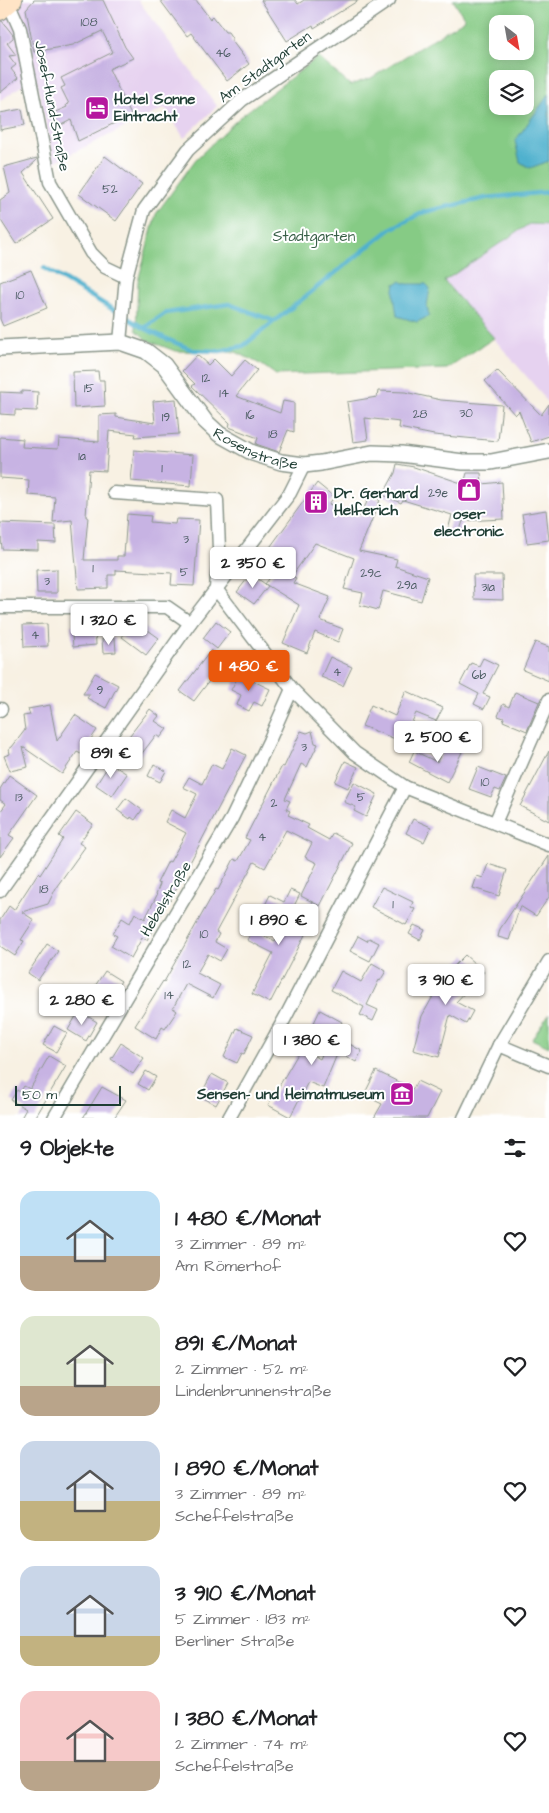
<!DOCTYPE html>
<html lang="de">
<head>
<meta charset="utf-8">
<style>
  body { margin:0; font-family:"Architects Daughter",sans-serif; background:#f6f6f6; color:#202124; height:100vh; display:flex; flex-direction:column; font-size:19px; white-space:nowrap }
  * { box-sizing:border-box; margin:0 }
  p { font-size:16px; color:#757577 }
  .icon { flex:none; width:28px; height:28px; fill:none; stroke:currentColor; stroke-width:2; stroke-linecap:round; stroke-linejoin:round }
  .map { position:relative; height:1118px; overflow:hidden }
  .panel { display:flex; flex-direction:column; background:#fff; flex:1 }
  .panel>* { flex:none }
  .needle { width:32px; rotate:149deg }
  .controls { position:absolute; left:489px; top:15px; display:grid; gap:10px }
  .controls a { display:grid; place-items:center; width:45px; height:45px; border-radius:10px; background:#fff; box-shadow:0 2px 12px #0003; font-size:25px }
  .scale { position:absolute; left:15px; bottom:12px; width:106px; box-sizing:border-box; padding-left:5px; border:2px solid #1f3d34; border-top:0; font-size:14px; line-height:18px; white-space:nowrap; color:#1f3d34; -webkit-text-stroke:4px #fff; paint-order:stroke }
  .price { position:absolute; translate:-50% -42px; padding:0 11px; border-radius:5px; background:#fff; color:#222; font-size:16px; line-height:32px; filter:drop-shadow(0 1px 2px #0008) }
  .price::after { content:''; position:absolute; left:50%; top:30px; width:15px; height:11px; margin-left:-8px; background:inherit; clip-path:polygon(0 0,100% 0,50% 100%) }
  .price.active { background:#ea580c; color:#fff }
  ul { padding:0; list-style:none }
  li { display:flex; align-items:center; gap:15px; height:125px; padding:0 20px }
  li span { display:grid; place-items:center; flex:none; width:140px; height:100px; border-radius:15px; color:#555 }
  li>.icon { margin-inline-start:auto }
  span .icon { width:60px; height:60px; fill:#fffc; stroke-width:1 }
  li b { font-size:21px }
  h2 { display:flex; justify-content:space-between; align-items:center; height:60px; padding:0 20px; font-size:21px }
  .map>svg:first-child { display:block }
</style>
</head>
<body>
<div class="map">
<svg width="549" height="1118" viewBox="0 0 549 1118">
  <rect width="100%" height="100%" fill="#fff"/>
  <filter id="ink" filterUnits="userSpaceOnUse"><feTurbulence type="fractalNoise" baseFrequency=".02" numOctaves="2"/><feDisplacementMap in="SourceGraphic" scale="10" xChannelSelector="R" yChannelSelector="G"/><feConvolveMatrix kernelMatrix="1 2 1 2 8 2 1 2 1" color-interpolation-filters="sRGB"/></filter>
  <filter id="wash" filterUnits="userSpaceOnUse"><feTurbulence type="fractalNoise" baseFrequency=".0096" numOctaves="4" result="noise"/><feDisplacementMap in="SourceGraphic" scale="20" xChannelSelector="R" yChannelSelector="G"/><feGaussianBlur stdDeviation="1.12" result="paint"/><feColorMatrix in="noise" values="0 0 0 0 0 0 0 0 0 0 0 0 0 0 0 0 0 1.4 0 .05"/><feComposite in="paint" operator="in"/></filter>
  <g filter="url(#wash)">
    <rect width="100%" height="100%" fill="#f8f1e3"/>
    <g fill="#e6d2f0">
      <polygon points="0,0 138,0 217,106 184,138 165,108 54,162 37,82 21,86 0,101"/>
      <polygon points="529,224 549,225 549,406 540,392 444,281"/>
    </g>
    <g fill="#86cb85" stroke="#52845c" fill-rule="evenodd">
      <path d="M 453,0 L 549,0 L 549,225 L 529,224 L 444,281 L 494,338 L 447,369 L 276,375 L 262,365 L 236,352 L 175,351 L 147,340 L 136,330 L 138,281 L 156,214 L 196,159 L 241,116 L 318,57 L 350,85 L 371,78 L 465,19 ZM 498,24 L 525,24 L 525,51 L 498,51 ZM 498,79 L 525,79 L 525,106 L 498,106 Z"/>
      <polygon points="549,1014 549,1047 532,1039"/>
    </g>
    <g fill="#4fb1ce" stroke="#377781">
      <polygon points="549,94 549,161 530,168 520,162 515,141"/>
      <path d="M 400,281 L 407,284 L 426,284 L 430,288 L 427,306 L 429,316 L 417,322 L 397,316 C 396,305 392,294 395,284 Z"/>
    </g>
    <g fill="none" stroke-linecap="round" stroke-linejoin="round">
      <g stroke="#4fb1ce" stroke-width="4.5">
        <polyline points="44,268 144,328 169,340 193,350 220,351 243,346 392,228 424,212 486,198 549,192"/>
        <polyline points="144,328 166,313 229,304 274,321"/>
      </g>
    </g>
    <g id="blocks">
      <g fill="#c7b3e3">
        <polygon points="34,0 103,0 125,47 133,58 109,69 131,115 78,141 71,120 59,126 53,113 67,107 66,105 69,104 61,88 65,86 61,78 113,52 102,31 73,45 34,52 26,9"/>
        <polygon points="160,0 196,0 210,19 213,16 225,32 228,32 232,38 232,41 249,64 227,81 191,33 187,36"/>
        <polygon points="261,0 295,0 298,4 304,0 359,0 314,28 313,25 287,41"/>
        <polygon points="0,21 2,21 13,35 13,38 7,43 16,55 9,56 16,65 11,69 18,78 0,93"/>
        <polygon points="22,109 25,125 0,130 0,113"/>
        <polygon points="105,156 142,184 116,221 79,194"/>
        <polygon points="37,158 37,160 23,173 53,219 16,244 0,219 0,200 10,193 4,167"/>
        <polygon points="31,270 47,308 3,326 0,319 0,282"/>
        <polygon points="197,355 208,365 214,359 231,376 245,360 257,370 236,396 280,413 283,401 294,403 294,432 288,430 279,452 256,444 258,438 229,427 230,423 192,386 195,384 182,371"/>
        <polygon points="497,370 541,415 549,404 549,436 531,442 519,411 515,415 485,381"/>
        <polygon points="98,371 99,380 104,380 105,406 74,408 73,372"/>
        <polygon points="22,391 38,392 37,411 15,410 15,415 0,414 0,392 22,393"/>
        <polygon points="378,391 405,392 441,400 502,405 498,441 434,435 399,428 400,422 365,418 368,440 353,442 347,402 377,397"/>
        <polygon points="176,399 179,434 135,437 136,434 109,431 106,471 89,470 86,517 88,517 84,560 117,560 117,556 124,556 127,514 151,516 150,522 175,524 176,519 199,520 194,586 171,585 172,573 116,570 116,575 108,575 108,588 78,589 72,520 53,522 55,497 28,495 29,480 0,478 0,437 23,439 22,447 58,449 59,439 99,442 99,415 116,414 116,417 155,423 153,401"/>
        <polygon points="134,450 193,455 191,486 131,481"/>
        <polygon points="397,464 414,467 464,484 467,473 481,473 482,484 502,482 504,519 463,521 458,537 447,534 452,515 403,500 401,503 383,495 395,473"/>
        <polygon points="317,483 334,497 329,504 360,516 370,496 380,500 359,551 397,559 395,566 428,577 421,601 383,591 378,610 360,605 363,593 344,589 354,558 315,543 292,576 296,578 293,583 330,597 320,620 343,629 338,642 315,632 307,653 283,643 299,605 265,584 284,560 268,550"/>
        <polygon points="546,510 549,540 527,543 522,514"/>
        <polygon points="0,523 55,525 56,543 38,542 38,550 2,549"/>
        <polygon points="57,569 57,593 37,593 36,570"/>
        <polygon points="251,574 268,586 254,604 237,592"/>
        <polygon points="473,575 502,575 503,600 474,599"/>
        <polygon points="134,620 159,638 146,655 122,637"/>
        <polygon points="216,621 230,632 217,649 203,638"/>
        <polygon points="47,624 48,646 24,647 23,625"/>
        <polygon points="95,624 96,645 73,647 71,625"/>
        <polygon points="115,638 116,652 103,653 102,639"/>
        <polygon points="535,642 549,647 549,681 523,670"/>
        <polygon points="211,650 224,659 221,662 223,663 194,701 180,691"/>
        <polygon points="330,657 352,667 343,686 321,677"/>
        <polygon points="483,658 498,665 483,694 490,697 484,709 474,704 479,694 460,684 471,663 479,666"/>
        <polygon points="240,672 250,677 249,679 270,689 262,706 254,702 249,711 237,705 241,695 231,690"/>
        <polygon points="95,673 118,685 106,708 87,698 90,694 83,694"/>
        <polygon points="406,691 443,708 436,721 416,713 403,742 362,726 371,705 395,716"/>
        <polygon points="515,692 539,702 527,731 503,721 504,718 498,716 503,704 509,707"/>
        <polygon points="50,705 57,741 75,715 97,730 81,754 77,752 62,774 23,747 28,767 10,771 4,756 10,754 9,749 12,747 25,730 23,716 30,715 28,709"/>
        <polygon points="150,709 159,716 155,721 167,729 160,738 156,735 140,756 123,744"/>
        <polygon points="301,731 307,733 312,731 315,743 318,744 307,767 301,764 285,799 290,801 286,809 290,811 288,815 309,825 307,828 329,840 333,833 352,843 320,906 301,896 317,863 305,857 312,843 286,830 265,868 254,862 216,932 219,934 215,942 227,949 220,961 208,954 197,973 220,985 213,998 186,984 173,1008 177,1011 165,1029 162,1027 156,1039 135,1026 163,981 164,982 216,889 218,890 234,859 238,861 250,840 245,838 282,766 284,767"/>
        <polygon points="446,744 462,752 447,782 409,762 414,751 437,762"/>
        <polygon points="232,748 246,755 170,901 169,900 147,940 142,938 131,958 111,946 117,936 113,934 122,918 130,923 135,913 145,919 157,895 156,894 160,884 157,883 168,861 170,862 186,833 165,822 171,810 185,818 197,794 183,787 189,777 202,784 212,764 222,769"/>
        <polygon points="549,751 549,821 520,806"/>
        <polygon points="345,761 358,767 348,788 335,782"/>
        <polygon points="110,763 127,774 112,796 96,785"/>
        <polygon points="154,764 166,771 160,782 148,776"/>
        <polygon points="478,767 506,778 500,791 495,789 491,797 469,789"/>
        <polygon points="9,775 37,795 9,835 14,838 0,857 0,812 6,804 0,800 0,789"/>
        <polygon points="354,782 377,794 366,817 354,811 356,807 344,802"/>
        <polygon points="126,798 142,810 135,820 131,817 130,819 117,810"/>
        <polygon points="76,812 93,824 79,843 85,847 57,886 48,904 22,912 34,920 21,940 24,941 15,956 0,946 0,920 9,906 14,910 38,873 40,875 63,839 59,836"/>
        <polygon points="413,819 431,827 424,842 406,833"/>
        <polygon points="549,856 549,897 536,916 520,906 509,940 498,937 500,929"/>
        <polygon points="488,864 507,870 499,896 473,888 477,876 483,878"/>
        <polygon points="382,887 413,902 411,907 415,909 406,925 371,907"/>
        <polygon points="290,890 300,894 289,916 309,927 270,1003 252,994 273,953 247,940 253,930 275,941 286,920 263,909 270,895 284,902"/>
        <polygon points="414,925 425,930 420,940 409,934"/>
        <polygon points="358,936 367,941 369,938 379,943 370,961 350,951"/>
        <polygon points="47,944 58,951 38,980 28,973"/>
        <polygon points="465,955 484,972 456,1002 473,1011 466,1024 450,1015 439,1057 413,1050 422,1016 436,991 431,987 441,971 446,974"/>
        <polygon points="372,963 386,971 380,981 379,980 367,1005 378,1010 373,1021 360,1015 364,1007 331,990 341,971 361,982"/>
        <polygon points="105,971 121,981 110,999 93,989"/>
        <polygon points="320,1010 342,1022 335,1036 362,1051 356,1062 338,1052 323,1088 308,1082 290,1117 268,1105 299,1052 307,1056 309,1053 320,1059 329,1038 311,1029"/>
        <polygon points="79,1011 97,1022 86,1041 68,1030"/>
        <polygon points="54,1026 67,1033 56,1052 43,1045"/>
        <polygon points="237,1028 253,1035 244,1054 242,1053 237,1063 224,1057"/>
        <polygon points="121,1043 144,1058 133,1074 111,1059"/>
        <polygon points="49,1056 66,1066 35,1118 21,1118 26,1109 11,1100 17,1090 20,1092 24,1086 30,1089"/>
        <polygon points="146,1071 156,1077 148,1090 138,1084"/>
        <polygon points="376,1071 413,1089 417,1081 440,1092 427,1118 374,1118 382,1104 364,1095"/>
        <polygon points="212,1074 228,1083 216,1105 200,1096"/>
        <polygon points="102,1087 126,1100 114,1118 83,1118"/>
      </g>
    </g>
  </g>
  <g filter="url(#ink)">
    <use href="#blocks" fill-opacity="0" stroke="#8c978c" stroke-width="1"/>
    <g fill="none" stroke-linecap="round" stroke-linejoin="round">
      <defs>
        <g id="minor">
          <polyline points="7,5 13,13 20,29 50,182 91,253 105,267 126,277"/>
          <polyline points="120,342 126,277 144,210 188,150 242,100 389,0"/>
          <polyline points="114,493 217,500 219,549 216,589 292,689 355,753 405,787 549,845"/>
          <polyline points="0,607 167,607 190,623"/>
          <polyline points="0,710 1,709"/>
          <polyline points="495,823 549,700"/>
          <polyline points="0,891 190,623 290,493 304,465"/>
          <polyline points="499,1045 549,1066"/>
          <polyline points="54,1118 232,818 269,741 292,689"/>
          <polyline points="229,1118 285,1018 405,787"/>
          <polyline points="464,1118 499,1045 549,961"/>
        </g>
        <g id="tertiary">
          <path id="s1" d="M 0,348 L 120,342 L 146,351 L 164,365 L 205,421 L 219,434 L 253,453 L 281,462 L 304,465 L 321,463 L 372,453 L 401,454 L 463,462 L 491,462 L 549,451"/>
        </g>
        <polyline id="secondary" points="0,11 13,0"/>
      </defs>
      <use href="#minor" stroke="#8c978c" stroke-width="15"/>
      <use href="#tertiary" stroke="#8c978c" stroke-width="18"/>
      <use href="#secondary" stroke="#8c978c" stroke-width="20"/>
      <use href="#minor" stroke="#fff" stroke-width="12"/>
      <use href="#tertiary" stroke="#fff" stroke-width="15"/>
      <use href="#secondary" stroke="#ffe4c6" stroke-width="18"/>
    </g>
  </g>
  <defs>
    <symbol id="hotel-square" viewBox="-11 -11 22 22"><rect x="-9" y="-9" width="18" height="18" rx="4" fill="#b5179e" stroke="#fff"/><path d="M-6-4.5h1.5V1H6V5H4.5V3h-9V5H-6ZM-4 0a1.8 1.8 0 1 1 3.6 0ZM.5 0V-2.5h3Q6-2.5 6 0Z" fill="#fff"/></symbol>
    <symbol id="shop-square" viewBox="-11 -11 22 22"><rect x="-9" y="-9" width="18" height="18" rx="4" fill="#b5179e" stroke="#fff"/><path d="M-5-2.5h2.3a2.7 3.5 0 0 1 5.4 0H5L5.5 6h-11ZM-1.5-2.5h3a1.5 2.3 0 0 0-3 0Z" fill="#fff"/></symbol>
    <symbol id="building-square" viewBox="-11 -11 22 22"><rect x="-9" y="-9" width="18" height="18" rx="4" fill="#b5179e" stroke="#fff"/><path d="M-4-6H4V6H1V3H-1V6H-4ZM-2.5-4.3h1.7v1.8h-1.7ZM.8-4.3h1.7v1.8H.8ZM-2.5-1h1.7V.8h-1.7ZM.8-1h1.7V.8H.8Z" fill="#fff"/></symbol>
    <symbol id="museum-square" viewBox="-11 -11 22 22"><rect x="-9" y="-9" width="18" height="18" rx="4" fill="#b5179e" stroke="#fff"/><path d="M0-6L6-3V-2H-6V-3ZM-5-1h2V3h-2ZM-1-1h2V3h-2ZM3-1h2V3H3ZM-6 4H6V6H-6Z" fill="#fff"/></symbol>
  </defs>
  <g fill-rule="evenodd">
    <use href="#hotel-square" x="83" y="94" width="28" height="28"/>
    <use href="#shop-square" x="455" y="476" width="28" height="28"/>
    <use href="#building-square" x="302" y="488" width="28" height="28"/>
    <use href="#museum-square" x="388" y="1080" width="28" height="28"/>
  </g>
  <g text-anchor="middle" dominant-baseline="central" stroke-width="4" stroke-linejoin="round" paint-order="stroke">
    <g font-size="12" fill="#495a60">
      <text x="89" y="22">108</text>
      <text x="223" y="53">46</text>
      <text x="110" y="189">52</text>
      <text x="20" y="295">10</text>
      <text x="206" y="378">12</text>
      <text x="89" y="388">15</text>
      <text x="224" y="393">14</text>
      <text x="466" y="413">30</text>
      <text x="420" y="414">28</text>
      <text x="250" y="415">16</text>
      <text x="166" y="417">19</text>
      <text x="273" y="434">18</text>
      <text x="82" y="456">1a</text>
      <text x="162" y="468">1</text>
      <text x="438" y="493">29e</text>
      <text x="186" y="539">3</text>
      <text x="93" y="568">1</text>
      <text x="184" y="572">5</text>
      <text x="371" y="573">29c</text>
      <text x="47" y="581">3</text>
      <text x="407" y="585">29a</text>
      <text x="488" y="587">31a</text>
      <text x="35" y="635">4</text>
      <text x="337" y="672">4</text>
      <text x="479" y="675">6b</text>
      <text x="100" y="690">9</text>
      <text x="304" y="747">3</text>
      <text x="485" y="782">10</text>
      <text x="19" y="797">13</text>
      <text x="361" y="797">5</text>
      <text x="274" y="803">2</text>
      <text x="262" y="837">4</text>
      <text x="44" y="889">18</text>
      <text x="393" y="904">1</text>
      <text x="204" y="934">10</text>
      <text x="187" y="964">12</text>
      <text x="169" y="995">14</text>
    </g>
    <g font-size="15" fill="#1f3d34" stroke="#fff">
      <text transform="translate(265 67) rotate(-36)">Am Stadtgarten</text>
      <text transform="translate(52 106) rotate(79)">Josef-Hund-Straße</text>
      <text stroke="none"><textPath href="#s1" startOffset="299">Rosenstraße</textPath></text>
      <text transform="translate(166 899) rotate(-59)">Hebelstraße</text>
    </g>
    <g font-size="15" font-weight="bold" fill="#1f3d34" stroke="#fff" text-anchor="start">
      <text x="114" y="99">Hotel Sonne<tspan x="114" dy="17">Eintracht</tspan></text>
      <text x="334" y="493">Dr. Gerhard<tspan x="334" dy="17">Helferich</tspan></text>
      <text x="469" y="514" text-anchor="middle">oser<tspan x="469" dy="17">electronic</tspan></text>
      <text x="384" y="1094" text-anchor="end">Sensen- und Heimatmuseum</text>
    </g>
    <g font-size="15" fill="#396048" stroke="#fff">
      <text x="314" y="236">Stadtgarten</text>
    </g>
  </g>
</svg>
<div class="controls">
<a><svg class="needle" viewBox="-14 -14 28 28"><path d="M0-13l5 13h-10z" fill="#e53935"/><path d="M0 13l5-13h-10z" fill="#757577"/></svg></a>
<a><svg class="icon" aria-label="layers" viewBox="0 0 24 24"><path d="M12 4l9 5-9 5-9-5zM3 14l9 5 9-5"/></svg></a>
</div>
<div class="scale">50 m</div>
<b class="price" style="left:253px;top:589px">2 350 €</b>
<b class="price" style="left:109px;top:646px">1 320 €</b>
<b class="price active" style="left:249px;top:692px">1 480 €</b>
<b class="price" style="left:438px;top:763px">2 500 €</b>
<b class="price" style="left:111px;top:779px">891 €</b>
<b class="price" style="left:279px;top:946px">1 890 €</b>
<b class="price" style="left:446px;top:1006px">3 910 €</b>
<b class="price" style="left:82px;top:1026px">2 280 €</b>
<b class="price" style="left:312px;top:1066px">1 380 €</b>
</div>
<section class="panel">
<h2>9 Objekte<svg class="icon" aria-label="filters" viewBox="0 0 24 24"><path d="M4 7h16M4 17h16"/><circle cx="9" cy="7" r="2"/><circle cx="15" cy="17" r="2"/></svg></h2>
<ul>
<li><span style="background:linear-gradient(#bfe0f5 65%,#b9a48a 0)"><svg class="icon" aria-label="home" viewBox="0 0 24 24"><path d="M3 11l9-7 9 7M6 9v11h12V9"/></svg></span><div><b>1 480 €/Monat</b><p>3 Zimmer · 89 m²</p><p>Am Römerhof</p></div><svg class="icon" aria-label="heart" viewBox="0 0 24 24"><path d="M12 20l-8-8c-3-5 5-10 8-4 3-6 11-1 8 4z"/></svg></li>
<li><span style="background:linear-gradient(#dfe7d0 70%,#b9a48a 0)"><svg class="icon" aria-label="home" viewBox="0 0 24 24"><path d="M3 11l9-7 9 7M6 9v11h12V9"/></svg></span><div><b>891 €/Monat</b><p>2 Zimmer · 52 m²</p><p>Lindenbrunnenstraße</p></div><svg class="icon" aria-label="heart" viewBox="0 0 24 24"><path d="M12 20l-8-8c-3-5 5-10 8-4 3-6 11-1 8 4z"/></svg></li>
<li><span style="background:linear-gradient(#c9d6e8 60%,#c2b280 0)"><svg class="icon" aria-label="home" viewBox="0 0 24 24"><path d="M3 11l9-7 9 7M6 9v11h12V9"/></svg></span><div><b>1 890 €/Monat</b><p>3 Zimmer · 89 m²</p><p>Scheffelstraße</p></div><svg class="icon" aria-label="heart" viewBox="0 0 24 24"><path d="M12 20l-8-8c-3-5 5-10 8-4 3-6 11-1 8 4z"/></svg></li>
<li><span style="background:linear-gradient(#c9d6e8 70%,#c2b280 0)"><svg class="icon" aria-label="home" viewBox="0 0 24 24"><path d="M3 11l9-7 9 7M6 9v11h12V9"/></svg></span><div><b>3 910 €/Monat</b><p>5 Zimmer · 183 m²</p><p>Berliner Straße</p></div><svg class="icon" aria-label="heart" viewBox="0 0 24 24"><path d="M12 20l-8-8c-3-5 5-10 8-4 3-6 11-1 8 4z"/></svg></li>
<li><span style="background:linear-gradient(#f6c9c9 70%,#b9a48a 0)"><svg class="icon" aria-label="home" viewBox="0 0 24 24"><path d="M3 11l9-7 9 7M6 9v11h12V9"/></svg></span><div><b>1 380 €/Monat</b><p>2 Zimmer · 74 m²</p><p>Scheffelstraße</p></div><svg class="icon" aria-label="heart" viewBox="0 0 24 24"><path d="M12 20l-8-8c-3-5 5-10 8-4 3-6 11-1 8 4z"/></svg></li>
</ul>
</section>
</body>
</html>
